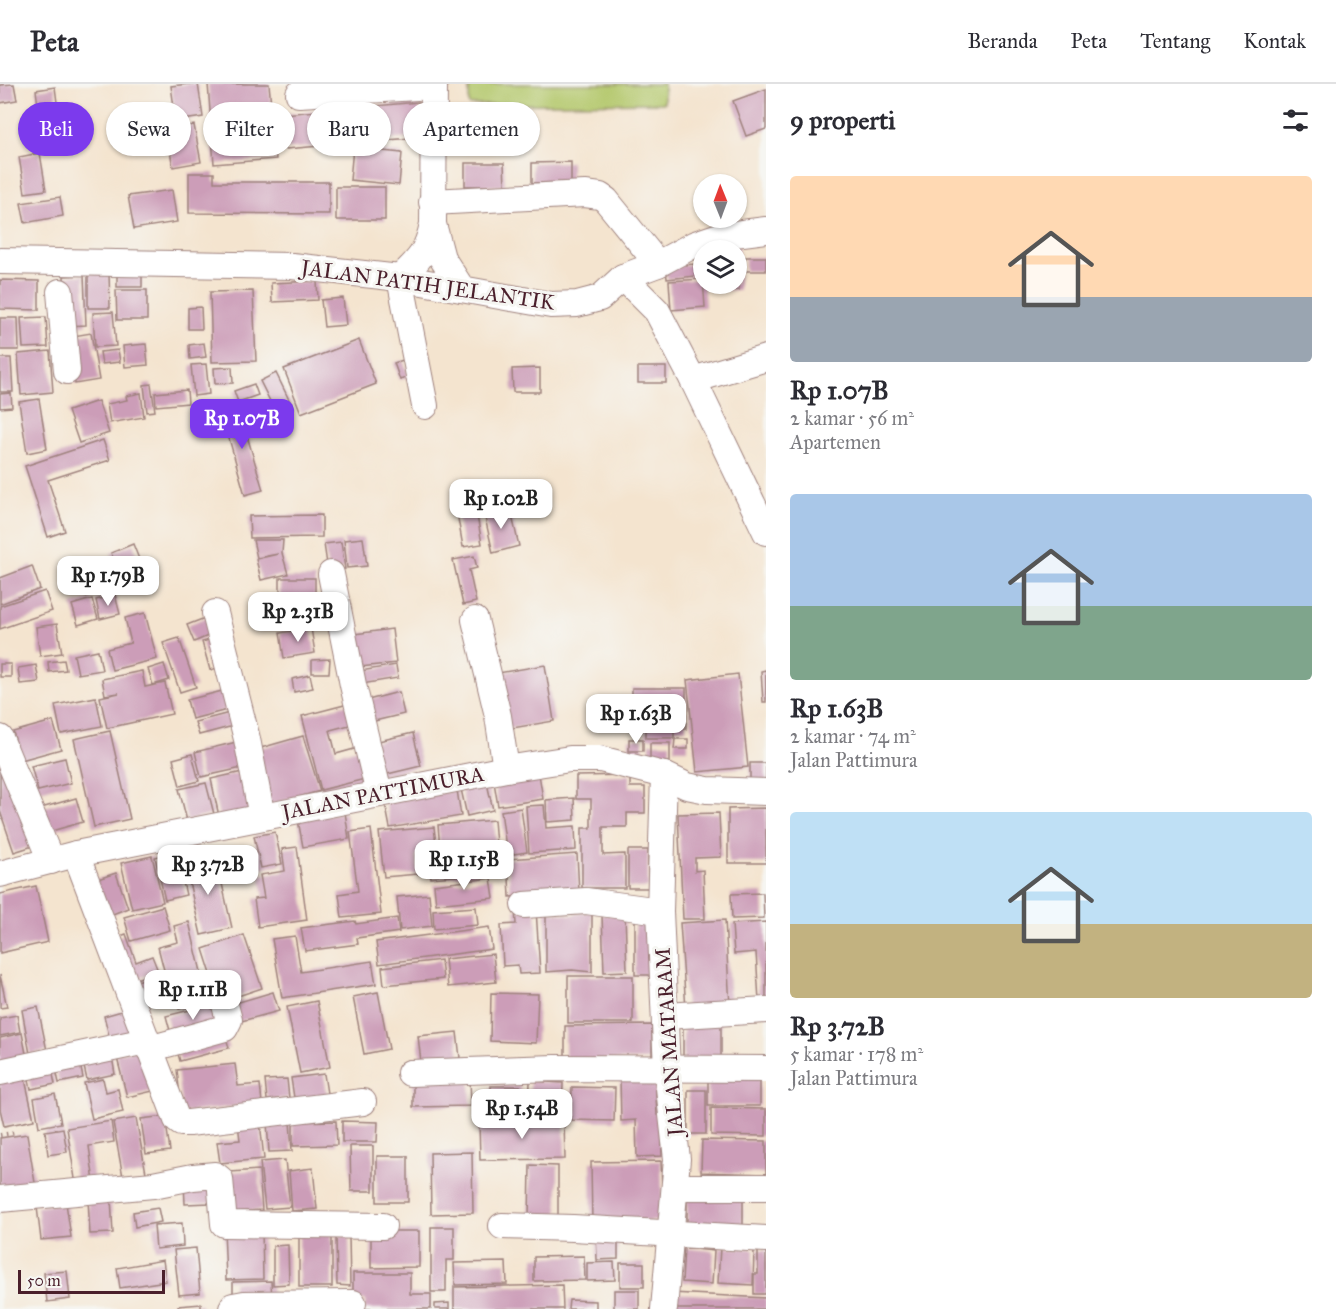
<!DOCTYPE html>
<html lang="id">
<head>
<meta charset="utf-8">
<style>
  body { margin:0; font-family:"IM FELL Great Primer",serif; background:#f2f2f3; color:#2b2b33; height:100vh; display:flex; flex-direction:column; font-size:22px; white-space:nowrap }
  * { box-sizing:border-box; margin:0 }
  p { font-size:20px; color:#7c7c81 }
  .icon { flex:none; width:33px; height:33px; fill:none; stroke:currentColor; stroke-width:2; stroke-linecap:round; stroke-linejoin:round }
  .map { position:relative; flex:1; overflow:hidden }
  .panel { display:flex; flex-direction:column; background:#fff; width:570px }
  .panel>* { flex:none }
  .top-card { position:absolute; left:18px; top:18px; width:570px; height:54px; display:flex; gap:12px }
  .needle { width:39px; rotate:359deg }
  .fabs { position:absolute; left:693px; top:90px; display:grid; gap:12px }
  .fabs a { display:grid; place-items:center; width:54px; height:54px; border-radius:50%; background:#fff; box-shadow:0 2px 4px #0004; font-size:30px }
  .scale { position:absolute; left:18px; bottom:15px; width:147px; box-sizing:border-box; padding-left:6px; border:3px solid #4a1f2b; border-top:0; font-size:16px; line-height:21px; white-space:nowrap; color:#4a1f2b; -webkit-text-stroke:4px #f6f6f2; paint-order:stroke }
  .price { position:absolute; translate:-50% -51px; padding:0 14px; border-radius:12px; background:#fff; color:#222; font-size:20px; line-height:39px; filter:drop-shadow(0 2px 3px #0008) }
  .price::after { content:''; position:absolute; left:50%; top:36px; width:18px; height:14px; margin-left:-9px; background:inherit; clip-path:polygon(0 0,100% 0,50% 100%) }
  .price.current { background:#7c3aed; color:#fff }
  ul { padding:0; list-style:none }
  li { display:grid; align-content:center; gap:12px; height:318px; padding:0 24px }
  li span { display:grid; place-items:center; height:186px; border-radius:6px; color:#555 }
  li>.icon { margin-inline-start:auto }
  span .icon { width:108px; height:108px; fill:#fffc; stroke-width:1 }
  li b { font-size:26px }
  h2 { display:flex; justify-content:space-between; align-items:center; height:72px; padding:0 24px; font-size:26px }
  .pill { padding:0 21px; border-radius:27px; background:#fff; box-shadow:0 2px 4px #0004; font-size:21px; line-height:54px }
  .pill.current { background:#7c3aed; color:#fff }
  header { display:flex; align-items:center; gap:36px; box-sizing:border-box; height:84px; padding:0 30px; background:#fff; border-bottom:2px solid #e1e1e2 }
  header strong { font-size:28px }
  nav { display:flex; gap:33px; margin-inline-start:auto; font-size:21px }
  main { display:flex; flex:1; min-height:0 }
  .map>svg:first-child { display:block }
</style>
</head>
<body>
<header>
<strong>Peta</strong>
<nav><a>Beranda</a><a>Peta</a><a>Tentang</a><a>Kontak</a></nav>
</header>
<main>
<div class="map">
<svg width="766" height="1225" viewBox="0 0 766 1225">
  <rect width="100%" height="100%" fill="#f6f6f2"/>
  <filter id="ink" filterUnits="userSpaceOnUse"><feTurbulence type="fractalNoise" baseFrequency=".0167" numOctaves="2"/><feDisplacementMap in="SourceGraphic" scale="12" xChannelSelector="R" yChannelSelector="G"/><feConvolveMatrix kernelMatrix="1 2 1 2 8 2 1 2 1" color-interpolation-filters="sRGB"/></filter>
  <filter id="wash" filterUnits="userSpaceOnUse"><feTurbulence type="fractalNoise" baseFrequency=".008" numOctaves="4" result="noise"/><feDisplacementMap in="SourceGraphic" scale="24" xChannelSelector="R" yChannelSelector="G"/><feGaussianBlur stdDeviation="1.35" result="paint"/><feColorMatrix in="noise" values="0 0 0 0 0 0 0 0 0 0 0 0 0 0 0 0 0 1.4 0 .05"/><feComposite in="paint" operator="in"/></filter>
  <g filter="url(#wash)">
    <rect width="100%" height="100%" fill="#f4e4cf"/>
    <polygon fill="#b3c76b" stroke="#7e734b" stroke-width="1.5" points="469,0 664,0 664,19 469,21"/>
    <g id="blocks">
      <g fill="#cc9db8">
        <polygon points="14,0 17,16 0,19 0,1"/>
        <polygon points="189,0 198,0 203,33 176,37 171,2"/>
        <polygon points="208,0 269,0 272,31 419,18 422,53 275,66 276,75 214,80"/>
        <polygon points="55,3 58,26 39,29 36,6"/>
        <polygon points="766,5 766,45 746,52 733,17"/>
        <polygon points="194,41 201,78 173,83 166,46"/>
        <polygon points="353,64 402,69 399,101 350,96"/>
        <polygon points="40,69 46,106 25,109 19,73"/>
        <polygon points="571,78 571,98 532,99 532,79"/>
        <polygon points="465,79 504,79 505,102 465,102"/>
        <polygon points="189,89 214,89 214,98 329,98 329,130 189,129"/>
        <rect x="336" y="103" width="49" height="33"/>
        <polygon points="172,106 177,138 134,145 128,112"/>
        <polygon points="60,113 63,132 25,139 21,119"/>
        <polygon points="722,162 739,162 739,206 722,206 722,200 736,200 736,166 722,166"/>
        <rect x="745" y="173" width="21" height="14"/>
        <polygon points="704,175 704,191 698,191 697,176"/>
        <polygon points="694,180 695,192 667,195 666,183"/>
        <rect x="117" y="187" width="25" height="16"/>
        <polygon points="88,189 109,189 110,224 88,224"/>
        <polygon points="84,191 86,241 66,242 64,192"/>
        <polygon points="703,195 705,223 671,226 669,197"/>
        <polygon points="0,196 39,197 39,226 0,225"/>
        <polygon points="317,197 318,216 272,218 271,199"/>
        <polygon points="116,206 147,206 147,236 117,236"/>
        <polygon points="253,207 256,277 212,278 210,208"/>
        <polygon points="343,214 346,241 324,243 321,216"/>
        <polygon points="201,223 202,245 188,245 188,224"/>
        <polygon points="113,228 116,262 95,263 93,229"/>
        <polygon points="46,233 48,263 23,264 21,234"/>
        <polygon points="0,234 18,234 19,266 0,266"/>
        <polygon points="91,249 99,296 75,300 67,253"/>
        <polygon points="359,256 376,300 301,329 284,285"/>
        <polygon points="204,259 206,273 190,275 189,261"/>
        <polygon points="146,260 148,281 125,283 123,262"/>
        <polygon points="118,266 120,278 102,280 100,268"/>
        <polygon points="50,267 53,308 21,311 18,270"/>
        <polygon points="0,274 11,274 13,308 0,308"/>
        <polygon points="403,276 409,293 400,296 394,279"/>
        <polygon points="206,280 209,310 194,312 191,281"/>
        <polygon points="232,283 233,299 215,300 214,284"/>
        <rect x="638" y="283" width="28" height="16"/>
        <polygon points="540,284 540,308 513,308 512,285"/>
        <polygon points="276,289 293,324 277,331 260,297"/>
        <polygon points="151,300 155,327 147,328 144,301"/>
        <polygon points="254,300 258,311 238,318 234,307"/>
        <polygon points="187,306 188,319 156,322 155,309"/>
        <polygon points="11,309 12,323 0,324 0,310"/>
        <polygon points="141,309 144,333 110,339 107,320 127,316 126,312"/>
        <polygon points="39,315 47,365 27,369 19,318"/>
        <polygon points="98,317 109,349 79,359 68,327"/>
        <polygon points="238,321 263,406 245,411 221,326"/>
        <polygon points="103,356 110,376 48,396 65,447 48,453 25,382"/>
        <polygon points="475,420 482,460 463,463 456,423"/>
        <polygon points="510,423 519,462 493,469 484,429"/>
        <polygon points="322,431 322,453 250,454 249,432"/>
        <polygon points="363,454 367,482 347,484 344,456"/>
        <polygon points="253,456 283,456 282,469 288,490 261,496 256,475 278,470 257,474"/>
        <polygon points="341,458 345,485 328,487 324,460"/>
        <polygon points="133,460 141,480 119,489 111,469"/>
        <polygon points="474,472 477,484 469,486 476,518 463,521 453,476"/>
        <polygon points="32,482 40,505 0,520 0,494"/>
        <polygon points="107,492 111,504 85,513 81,501"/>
        <rect x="280" y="494" width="35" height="36"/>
        <polygon points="45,507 52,527 0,545 0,522"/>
        <polygon points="115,511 120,530 100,535 96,516"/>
        <polygon points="92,515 98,535 78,541 72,521"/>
        <polygon points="145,529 157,575 112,586 107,565 131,559 125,534"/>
        <polygon points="314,531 314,543 301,544 301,532"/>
        <polygon points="210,532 217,548 194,558 187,541"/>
        <polygon points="57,540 62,569 40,572 36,543"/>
        <polygon points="311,544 315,569 284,574 280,549"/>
        <polygon points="392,545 396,579 351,584 347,551"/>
        <polygon points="220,553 228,581 210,586 202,558"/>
        <polygon points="179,554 196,603 180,608 163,559"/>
        <polygon points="98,566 102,586 78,590 74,571"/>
        <polygon points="330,575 329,589 312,589 312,576"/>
        <polygon points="64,576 66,586 49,588 48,578"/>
        <rect x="0" y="580" width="11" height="13"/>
        <polygon points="164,580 169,596 153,601 148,585"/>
        <polygon points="36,581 39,598 20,600 18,584"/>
        <polygon points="396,581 398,594 362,600 360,587"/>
        <polygon points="545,581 554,637 507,645 498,589"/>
        <polygon points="766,586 766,618 763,618 761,587"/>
        <polygon points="142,587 145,603 165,599 172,630 107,644 100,613 119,609 105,611 102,595"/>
        <polygon points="738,590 748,683 697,688 687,596"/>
        <polygon points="310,591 313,604 294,608 292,595"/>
        <polygon points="632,604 686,604 686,645 674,645 674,654 646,654 646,645 632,645"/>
        <polygon points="230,605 235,624 192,635 187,616"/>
        <polygon points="399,608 404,630 366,639 360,618"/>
        <polygon points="96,613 102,642 61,650 55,621"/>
        <polygon points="356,618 361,638 330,646 336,670 365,662 373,693 321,706 302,632"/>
        <polygon points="237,627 241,640 199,651 195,638"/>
        <polygon points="53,637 61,665 21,676 13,648"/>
        <polygon points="110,647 130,735 94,743 74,655"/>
        <polygon points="413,649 421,682 379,692 370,659"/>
        <polygon points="303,652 320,707 266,722 250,667"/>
        <rect x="629" y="655" width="14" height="12"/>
        <polygon points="675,655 688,655 688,665 674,665"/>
        <polygon points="245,656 251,682 201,693 195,668"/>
        <polygon points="650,659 670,659 670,678 650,677"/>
        <polygon points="0,666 36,761 14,768 0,727"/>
        <polygon points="192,670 199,697 180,702 173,675"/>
        <polygon points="65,674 71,699 38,707 31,682"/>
        <rect x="750" y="679" width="16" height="24"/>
        <polygon points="247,687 257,729 220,737 211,695"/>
        <polygon points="539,690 543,715 498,722 494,698"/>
        <polygon points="630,691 630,703 645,703 645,729 627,729 627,743 603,743 603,771 625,770 625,804 582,804 582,744 591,744 591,715 576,715 576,692"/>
        <polygon points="206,699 214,730 187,737 179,705"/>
        <polygon points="487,699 493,726 467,732 461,705"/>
        <polygon points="457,706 461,732 390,744 385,718"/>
        <polygon points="76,714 83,738 48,748 41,724"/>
        <polygon points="574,714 575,736 547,738 546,716"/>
        <polygon points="544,721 546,744 575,742 576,766 529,769 526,722"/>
        <polygon points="521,724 527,768 507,771 501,727"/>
        <polygon points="766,724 766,779 728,779 728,725"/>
        <polygon points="345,728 349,755 303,763 298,736"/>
        <polygon points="719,729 721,773 695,774 695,787 703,786 705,835 683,835 678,730"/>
        <polygon points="494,736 496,760 440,765 438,741"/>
        <polygon points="434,743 437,769 416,771 418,790 384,793 379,748"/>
        <polygon points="371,745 381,830 342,834 339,810 358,807 350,748"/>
        <polygon points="275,748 282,780 261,784 254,752"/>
        <polygon points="297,763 307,836 258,843 254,815 264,814 260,791 285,787 282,765"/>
        <rect x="628" y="766" width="20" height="38"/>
        <polygon points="176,768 186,811 165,816 155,773"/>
        <polygon points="476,768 478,790 431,794 428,772"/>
        <polygon points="577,770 579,808 510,813 508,775"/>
        <polygon points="152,772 163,818 132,825 121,779"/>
        <polygon points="216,773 232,844 201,851 185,780"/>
        <polygon points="116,789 128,824 105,833 92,797"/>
        <polygon points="491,794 494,814 436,820 434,801"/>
        <polygon points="36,802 48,858 0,869 0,810"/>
        <polygon points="763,809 764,834 732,835 731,810"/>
        <polygon points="429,810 432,842 400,846 397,813"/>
        <polygon points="163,822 170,846 131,857 124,833"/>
        <polygon points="476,823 478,841 434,845 433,826"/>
        <polygon points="536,825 540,889 519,890 518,881 503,882 501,841 516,840 515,826"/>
        <polygon points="546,827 572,831 592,827 592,888 572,886 546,888"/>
        <polygon points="625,830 627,887 604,888 602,831"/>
        <rect x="635" y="830" width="24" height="61"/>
        <polygon points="397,834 399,848 357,854 358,860 305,867 301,844 355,837 356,840"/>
        <polygon points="725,836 730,922 686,925 680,839"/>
        <polygon points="189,838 203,896 169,905 158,863 178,858 174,842"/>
        <polygon points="766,838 766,916 759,917 756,868 734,870 732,840"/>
        <polygon points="489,843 492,865 379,880 376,858"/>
        <polygon points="126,850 136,878 152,872 158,887 128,898 112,855"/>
        <polygon points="244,851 262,904 220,918 203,865"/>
        <polygon points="295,852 301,888 372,877 376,900 282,914 272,855"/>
        <polygon points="493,870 496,898 448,903 445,875"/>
        <polygon points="441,876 443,895 384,901 382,883"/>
        <polygon points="0,891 7,923 0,924"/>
        <polygon points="154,892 160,910 136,917 130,899"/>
        <rect x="568" y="892" width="65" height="47"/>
        <polygon points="207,898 212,917 179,925 174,906"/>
        <polygon points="273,908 279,927 234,939 229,921"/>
        <polygon points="378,908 389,965 364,970 353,913"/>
        <polygon points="491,909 538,910 536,959 490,957"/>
        <polygon points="317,917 330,983 300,989 287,923"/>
        <polygon points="214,920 220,942 172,954 166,932"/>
        <polygon points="38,923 47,967 30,970 22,926"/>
        <polygon points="129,925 137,952 111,959 104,932"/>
        <polygon points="17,931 20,948 0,952 0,934"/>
        <rect x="683" y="933" width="38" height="49"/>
        <polygon points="652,941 652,976 565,976 565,942"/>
        <polygon points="224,946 229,964 180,977 175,959"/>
        <polygon points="457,948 460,974 421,978 418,952"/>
        <polygon points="22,949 27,975 0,980 0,954"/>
        <polygon points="143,964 153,1007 127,1013 116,970"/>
        <polygon points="111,967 115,990 87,996 82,974"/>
        <polygon points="79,975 83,994 59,999 55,981"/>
        <polygon points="235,980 238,1002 260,1000 262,1019 182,1029 177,986"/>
        <polygon points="51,981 55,1000 31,1005 27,986"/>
        <polygon points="23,986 34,1036 4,1042 0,1025 0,990"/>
        <polygon points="324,990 328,1016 295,1020 291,994"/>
        <polygon points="760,990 760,1022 708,1022 708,991"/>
        <polygon points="655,991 657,1031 661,1031 662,1072 637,1073 636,1036 621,1037 620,993"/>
        <polygon points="470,994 471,1022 413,1023 413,995"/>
        <polygon points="103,995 106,1008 118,1005 123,1028 92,1035 84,999"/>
        <polygon points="287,995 289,1014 267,1016 265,996"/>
        <polygon points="530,997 563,999 562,1032 529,1031"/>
        <polygon points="491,1002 520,1002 521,1033 491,1033"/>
        <polygon points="572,1003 615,1004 614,1037 571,1036"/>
        <rect x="688" y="1006" width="18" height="44"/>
        <polygon points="55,1010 61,1039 39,1043 34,1014"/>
        <polygon points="711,1024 766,1025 766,1052 711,1051"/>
        <polygon points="165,1032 170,1067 146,1070 141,1035"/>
        <polygon points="136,1034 146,1089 123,1093 113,1038"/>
        <polygon points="111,1037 114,1058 89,1062 94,1098 76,1101 67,1044"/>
        <polygon points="290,1037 292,1067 269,1068 267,1038"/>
        <polygon points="336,1037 337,1061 293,1062 293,1038"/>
        <polygon points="342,1037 378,1038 377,1058 342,1058"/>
        <polygon points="564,1037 565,1075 480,1076 479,1038"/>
        <polygon points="260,1038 264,1075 220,1079 217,1058 240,1056 238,1040"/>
        <polygon points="63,1044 67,1068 48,1071 45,1047"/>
        <polygon points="27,1050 36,1105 0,1110 0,1054"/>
        <polygon points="702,1056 766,1057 766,1090 701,1088"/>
        <polygon points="350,1062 373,1062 373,1107 351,1107"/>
        <polygon points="472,1068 473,1129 431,1130 430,1069"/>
        <rect x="377" y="1072" width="31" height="46"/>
        <polygon points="285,1076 290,1123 265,1125 260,1078"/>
        <polygon points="661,1077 663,1137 592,1139 591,1078"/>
        <polygon points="530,1081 558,1082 558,1135 529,1135"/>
        <polygon points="313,1084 317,1125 292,1127 289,1087"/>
        <polygon points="259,1086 262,1126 233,1128 230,1088"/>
        <polygon points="210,1097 211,1119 185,1120 184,1098"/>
        <polygon points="743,1112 743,1141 687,1142 687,1113"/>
        <polygon points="111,1114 113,1149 90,1150 88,1115"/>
        <polygon points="66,1119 71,1153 41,1156 37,1123"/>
        <polygon points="158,1124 161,1138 135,1143 133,1128"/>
        <polygon points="182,1139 183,1162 156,1165 154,1141"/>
        <polygon points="262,1143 263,1195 226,1196 224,1144"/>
        <polygon points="431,1143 454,1143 454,1176 446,1176 446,1208 431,1208"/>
        <polygon points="371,1147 419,1147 419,1183 371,1184"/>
        <polygon points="618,1147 618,1175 597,1176 596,1148"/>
        <polygon points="332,1150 332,1203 299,1203 299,1151"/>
        <polygon points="336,1152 349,1152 350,1202 337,1201"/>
        <polygon points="288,1161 289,1200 273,1201 273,1162"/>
        <polygon points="720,1163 754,1165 753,1201 718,1199"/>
        <polygon points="196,1164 200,1209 179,1211 174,1166"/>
        <polygon points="684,1164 714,1167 712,1200 682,1198"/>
        <polygon points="758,1166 766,1166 766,1210 754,1210 754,1190 758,1190"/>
        <polygon points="584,1172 585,1196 534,1197 534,1173"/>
        <polygon points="163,1176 166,1197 120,1204 117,1184"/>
        <polygon points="506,1178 507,1200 455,1201 454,1179"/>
        <polygon points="614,1178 615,1196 587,1197 587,1179"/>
        <rect x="620" y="1179" width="24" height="24"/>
        <polygon points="67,1187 70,1215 47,1218 44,1189"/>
        <polygon points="353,1189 410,1189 410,1210 431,1210 431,1225 365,1225 365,1216 353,1216"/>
        <polygon points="271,1197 272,1217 233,1218 233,1198"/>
        <polygon points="562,1201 563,1225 454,1225 454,1203"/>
        <rect x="614" y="1206" width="25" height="19"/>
        <polygon points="672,1209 766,1214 766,1225 671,1225"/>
        <polygon points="569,1216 596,1217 596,1225 568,1225"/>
        <polygon points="449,1219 449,1225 435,1225 435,1220"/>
        <polygon points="201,1220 201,1225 179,1225 178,1222"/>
      </g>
    </g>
  </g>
  <g filter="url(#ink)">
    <use href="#blocks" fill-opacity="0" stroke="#9f827d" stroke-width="1.5"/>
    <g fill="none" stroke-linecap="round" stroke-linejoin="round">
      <defs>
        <g id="minor">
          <polyline points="299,10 434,2"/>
          <polyline points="432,118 585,110 600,112 606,116 658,180"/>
          <polyline points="433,140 442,174 462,205"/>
          <polyline points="0,177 292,182 400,194 551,221 577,220 600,214 623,193 658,180 695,160 719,152 766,146"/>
          <polyline points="623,193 657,227 693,296 766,448"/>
          <path d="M 400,194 C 420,175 427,168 433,140 L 434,0"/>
          <polyline points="400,194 425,322"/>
          <polyline points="60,208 67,287"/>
          <polyline points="693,296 766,274"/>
          <polyline points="331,490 353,601 379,710"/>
          <polyline points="215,529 247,655 262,733"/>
          <polyline points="475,536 498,632 506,685"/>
          <polyline points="0,654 51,777"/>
          <polyline points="76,770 177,1036 181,1039 189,1039 363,1018"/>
          <polyline points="0,790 76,770 506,685 570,675 600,675 664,691 687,702 707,706 766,708"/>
          <polyline points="524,821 586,817 660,827"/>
          <polyline points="665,932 766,926"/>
          <polyline points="149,965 225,944 229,936 225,921"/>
          <polyline points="0,988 146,957"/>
          <polyline points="410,989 555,984 766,985"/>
          <polyline points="676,1103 766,1103"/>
          <polyline points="0,1115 153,1101 193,1093 215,1091 220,1095 224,1140 383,1142"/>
          <polyline points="502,1142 573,1144 766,1155"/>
          <polyline points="232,1225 233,1222 244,1220 353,1219"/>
          <polyline points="664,1225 677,1075 667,986 660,827 664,691"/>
        </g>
      </defs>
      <use href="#minor" stroke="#9f827d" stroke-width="28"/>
      <polyline stroke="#9f827d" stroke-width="4" stroke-dasharray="1.5 4.5" stroke-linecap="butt" points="0,1051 17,1048"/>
      <use href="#minor" stroke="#fff" stroke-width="26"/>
    </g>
  </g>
  <g text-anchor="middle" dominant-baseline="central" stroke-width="6" stroke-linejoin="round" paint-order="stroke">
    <g font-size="21" fill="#4a1f2b" stroke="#f6f6f2">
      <text transform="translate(428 201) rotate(8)">JALAN PATIH JELANTIK</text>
      <text transform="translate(383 709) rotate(-11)">JALAN PATTIMURA</text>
      <text transform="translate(669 958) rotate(-94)">JALAN MATARAM</text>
    </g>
  </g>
</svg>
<div class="fabs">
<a><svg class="needle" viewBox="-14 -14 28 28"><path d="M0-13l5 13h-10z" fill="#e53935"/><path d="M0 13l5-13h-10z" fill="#7c7c81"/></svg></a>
<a><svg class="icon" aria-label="layers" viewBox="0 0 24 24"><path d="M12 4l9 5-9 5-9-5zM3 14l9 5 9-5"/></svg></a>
</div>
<div class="scale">50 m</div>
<b class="price current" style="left:242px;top:366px">Rp 1.07B</b>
<b class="price" style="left:501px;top:446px">Rp 1.02B</b>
<b class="price" style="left:108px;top:523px">Rp 1.79B</b>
<b class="price" style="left:298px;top:559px">Rp 2.31B</b>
<b class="price" style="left:636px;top:661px">Rp 1.63B</b>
<b class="price" style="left:464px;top:807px">Rp 1.15B</b>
<b class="price" style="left:208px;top:812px">Rp 3.72B</b>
<b class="price" style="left:193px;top:937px">Rp 1.11B</b>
<b class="price" style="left:522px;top:1056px">Rp 1.54B</b>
<div class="top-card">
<a class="pill current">Beli</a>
<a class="pill">Sewa</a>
<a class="pill">Filter</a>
<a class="pill">Baru</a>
<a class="pill">Apartemen</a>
</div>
</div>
<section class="panel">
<h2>9 properti<svg class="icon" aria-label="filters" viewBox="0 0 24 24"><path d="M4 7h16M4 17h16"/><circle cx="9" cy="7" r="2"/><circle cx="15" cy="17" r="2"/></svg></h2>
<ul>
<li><span style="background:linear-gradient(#ffd9b3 65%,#9aa5b1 0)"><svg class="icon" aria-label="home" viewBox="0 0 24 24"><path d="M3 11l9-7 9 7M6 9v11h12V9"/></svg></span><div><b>Rp 1.07B</b><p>2 kamar · 56 m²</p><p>Apartemen</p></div></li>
<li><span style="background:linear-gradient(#a9c7e8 60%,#7fa58c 0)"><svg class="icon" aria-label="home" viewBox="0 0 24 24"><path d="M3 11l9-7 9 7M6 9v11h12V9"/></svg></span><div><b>Rp 1.63B</b><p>2 kamar · 74 m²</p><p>Jalan Pattimura</p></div></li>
<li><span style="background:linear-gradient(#bfe0f5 60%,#c2b280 0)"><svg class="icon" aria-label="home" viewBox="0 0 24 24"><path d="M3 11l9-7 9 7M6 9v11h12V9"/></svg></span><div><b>Rp 3.72B</b><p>5 kamar · 178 m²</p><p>Jalan Pattimura</p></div></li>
</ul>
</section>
</main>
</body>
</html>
